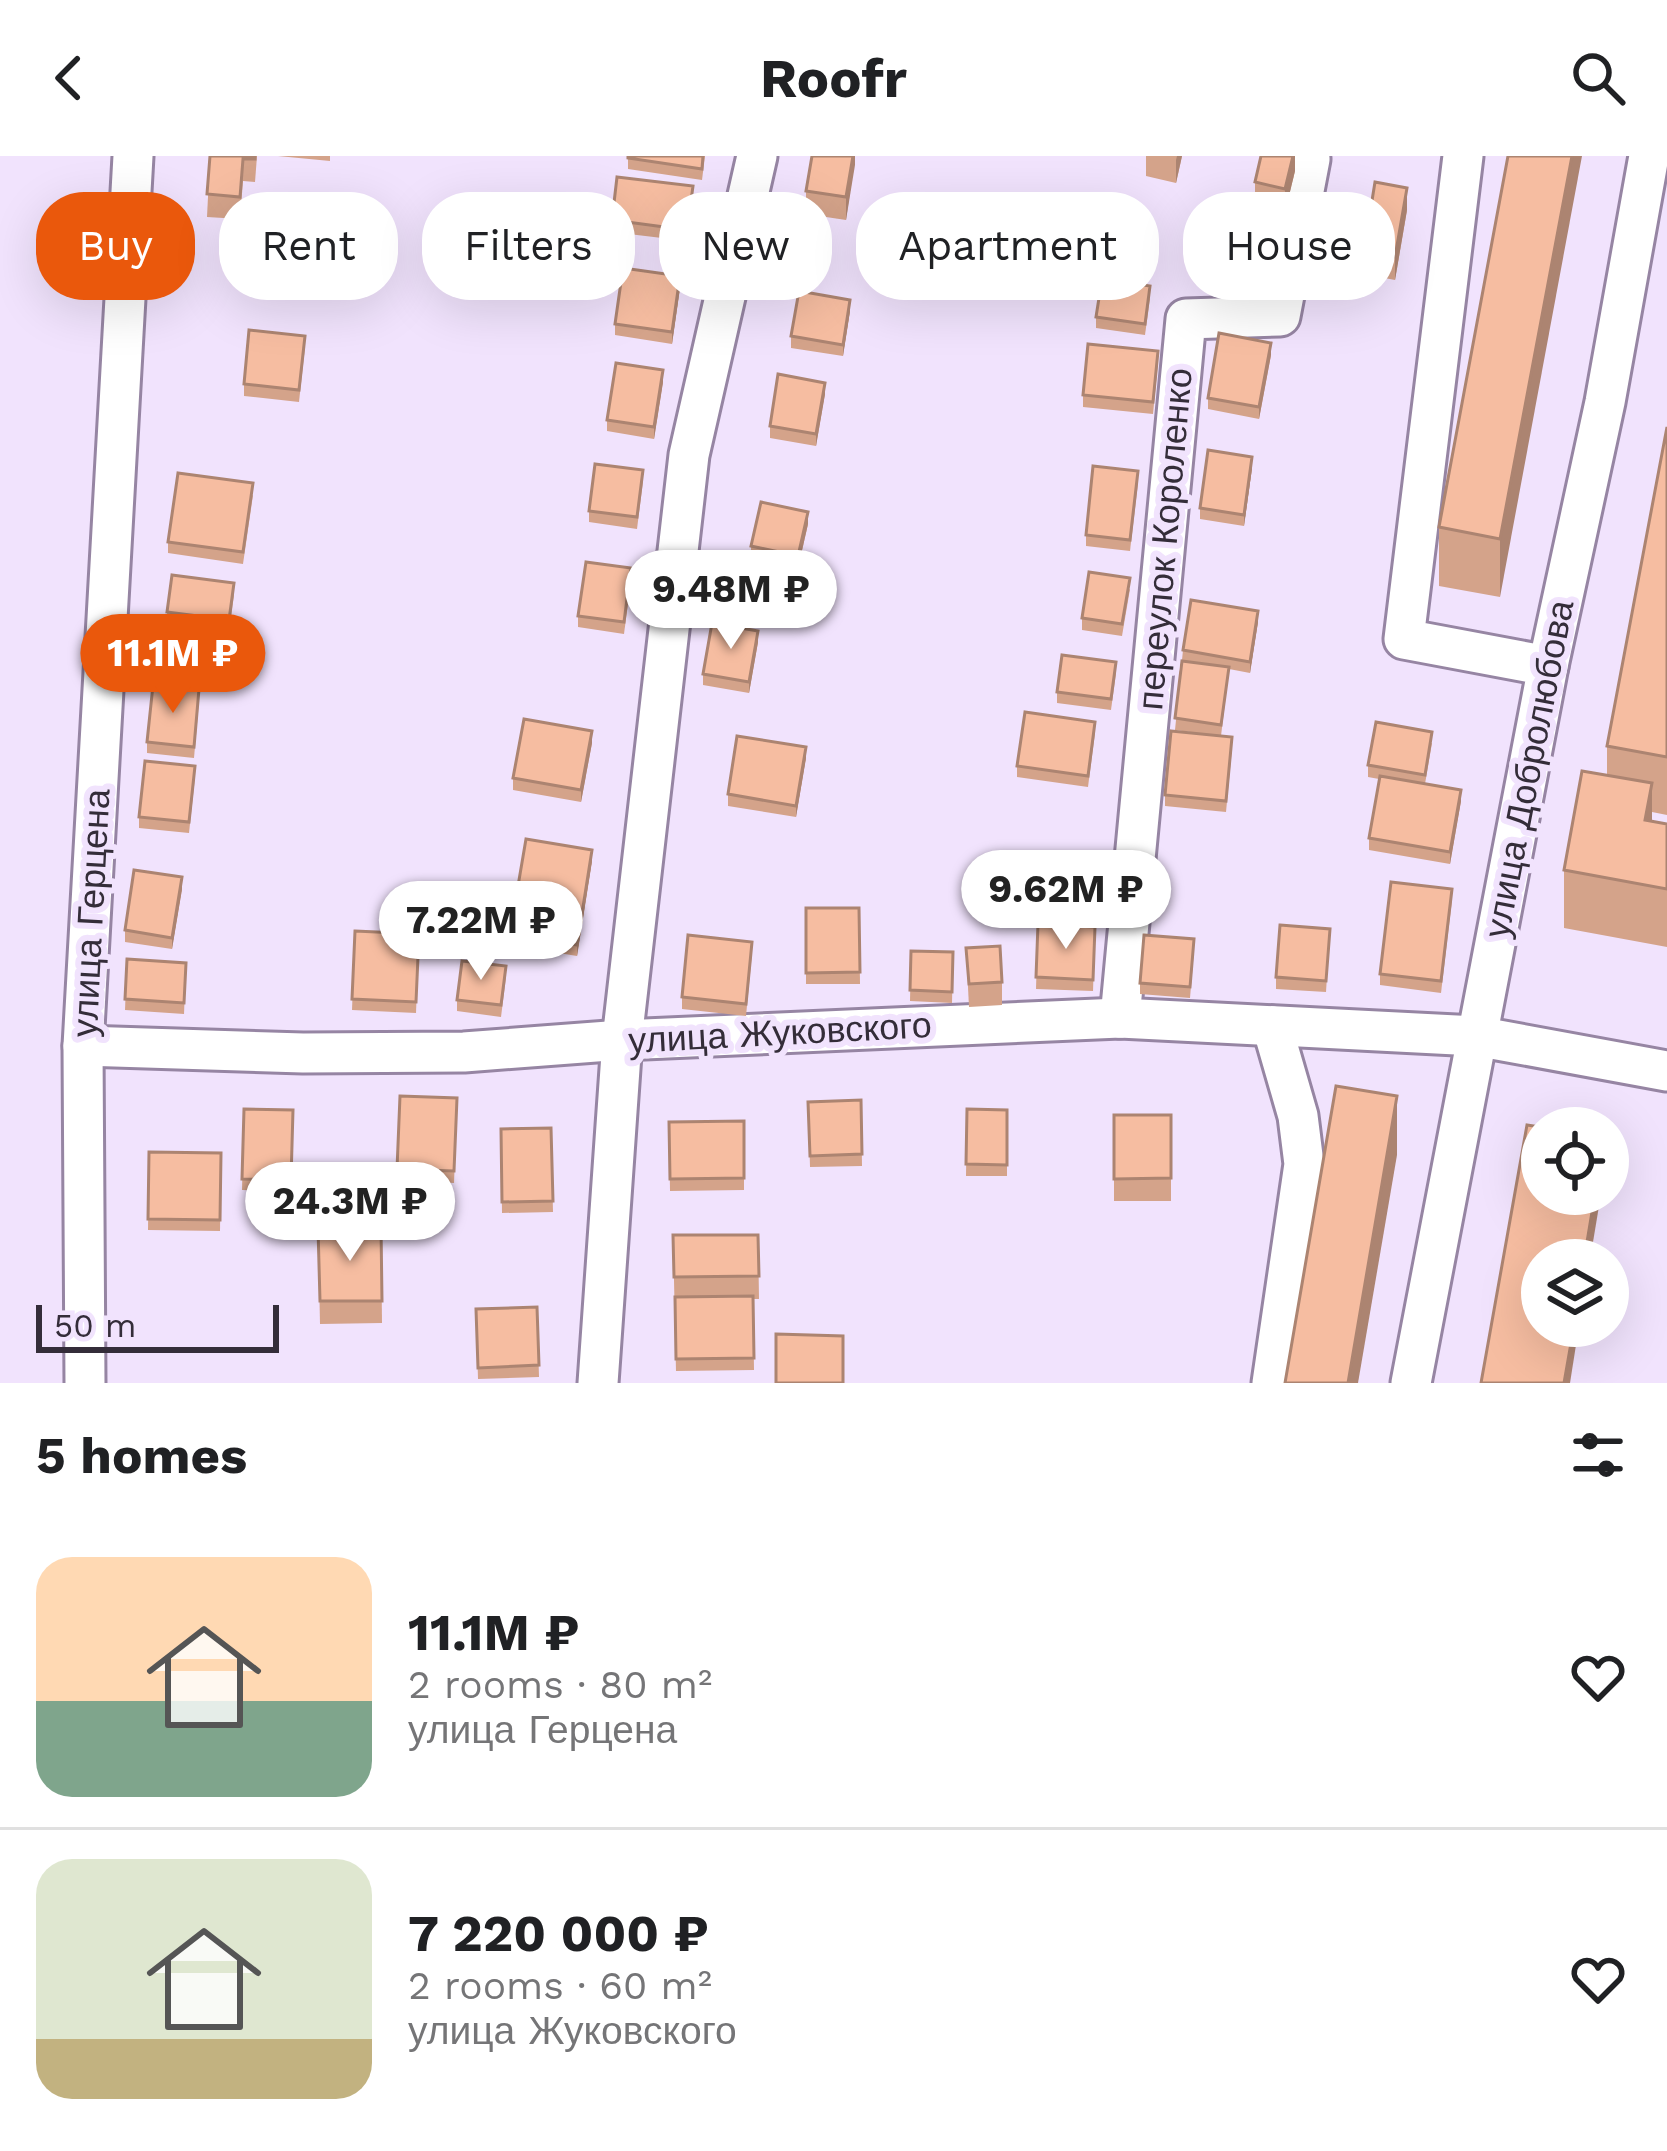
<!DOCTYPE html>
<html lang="en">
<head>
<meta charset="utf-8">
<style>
  body { margin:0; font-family:"Work Sans",sans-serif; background:#f2f2f2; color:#202124; height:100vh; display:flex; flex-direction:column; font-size:45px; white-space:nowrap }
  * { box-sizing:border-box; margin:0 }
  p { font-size:39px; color:#757577 }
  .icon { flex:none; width:66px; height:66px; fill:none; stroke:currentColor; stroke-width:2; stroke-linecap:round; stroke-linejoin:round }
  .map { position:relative; height:1227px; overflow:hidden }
  .drawer { display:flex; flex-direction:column; background:#fff; flex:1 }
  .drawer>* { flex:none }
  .top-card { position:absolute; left:36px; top:36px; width:1596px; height:108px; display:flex; gap:24px }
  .tools { position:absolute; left:1521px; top:951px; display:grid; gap:24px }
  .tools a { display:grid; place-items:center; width:108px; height:108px; border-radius:50%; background:#fff; box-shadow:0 12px 48px #0002; font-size:60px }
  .scale { position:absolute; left:36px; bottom:30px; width:243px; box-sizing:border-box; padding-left:12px; border:6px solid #342d39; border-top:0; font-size:33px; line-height:42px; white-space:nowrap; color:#342d39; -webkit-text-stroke:9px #f1e3fd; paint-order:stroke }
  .price { position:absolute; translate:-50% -102px; padding:0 27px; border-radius:42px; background:#fff; color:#222; font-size:39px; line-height:78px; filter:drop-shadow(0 3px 6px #0008) }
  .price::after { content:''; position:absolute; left:50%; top:72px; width:36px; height:27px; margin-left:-18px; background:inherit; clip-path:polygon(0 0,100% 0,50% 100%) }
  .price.selected { background:#ea580c; color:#fff }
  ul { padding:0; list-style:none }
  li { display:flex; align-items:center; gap:36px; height:300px; padding:0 36px }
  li+li { border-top:3px solid #e0e0e0 }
  li span { display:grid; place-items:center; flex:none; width:336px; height:240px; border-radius:36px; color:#555 }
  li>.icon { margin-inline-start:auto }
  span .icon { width:144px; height:144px; fill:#fffc; stroke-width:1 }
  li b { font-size:51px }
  h2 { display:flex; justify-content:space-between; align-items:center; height:144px; padding:0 36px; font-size:51px }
  .tag { padding:0 42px; border-radius:48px; background:#fff; box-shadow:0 12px 48px #0002; font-size:42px; line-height:108px }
  .tag.selected { background:#ea580c; color:#fff }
  header { display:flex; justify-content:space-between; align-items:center; height:156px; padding:0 36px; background:#fff; font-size:54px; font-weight:700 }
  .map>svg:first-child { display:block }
</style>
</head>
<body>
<header><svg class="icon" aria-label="back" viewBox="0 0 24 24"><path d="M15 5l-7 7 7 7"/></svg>Roofr<svg class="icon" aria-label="search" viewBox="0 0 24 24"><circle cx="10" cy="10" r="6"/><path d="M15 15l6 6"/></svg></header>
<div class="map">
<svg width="1667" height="1227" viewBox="0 0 1667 1227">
  <rect width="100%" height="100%" fill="#f1e3fd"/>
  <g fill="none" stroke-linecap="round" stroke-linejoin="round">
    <defs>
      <g id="minor">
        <polyline points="1463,0 1404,483 1548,510"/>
        <polyline points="1120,862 1186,163 1280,160 1310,3 1304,0"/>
        <polyline points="1272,870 1298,960 1304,1008 1272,1227"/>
        <polyline points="83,890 303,897 464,896 622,884 1120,862 1476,880 1667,915"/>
        <polyline points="85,1227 83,890 133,0"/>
        <polyline points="598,1227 622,884 689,299 757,0"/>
        <polyline points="1411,1227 1548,510 1605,246 1649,0"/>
      </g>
    </defs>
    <use href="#minor" stroke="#9685a3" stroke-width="45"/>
    <use href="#minor" stroke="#fff" stroke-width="39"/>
  </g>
  <g fill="#d4a38a">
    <polygon points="210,0 257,0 255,26 243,25 240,63 207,61"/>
    <polygon points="278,0 330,0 330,5"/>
    <polygon points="628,0 705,0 702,24 628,13"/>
    <polygon points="855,0 846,64 806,58 806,35"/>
    <polygon points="1146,0 1182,0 1176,27 1146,20"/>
    <polygon points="1295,0 1295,15 1285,56 1255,49 1255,26"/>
    <polygon points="1508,0 1500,441 1439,430 1439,371"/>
    <polygon points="693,42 687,85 612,76 612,64"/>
    <polygon points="1407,54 1395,124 1332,112 1332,90"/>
    <polygon points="310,81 305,120 255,113 255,102"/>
    <polygon points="680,132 672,188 615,179 615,168"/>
    <polygon points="1150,142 1145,179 1096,172 1096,161"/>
    <polygon points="850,155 843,200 791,192 791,180"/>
    <polygon points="305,191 299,246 244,240 244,228"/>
    <polygon points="1271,199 1259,263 1208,253 1208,242"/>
    <polygon points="1158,206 1153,258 1083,251 1083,239"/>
    <polygon points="663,226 654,283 607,275 607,264"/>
    <polygon points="825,238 816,290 770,282 770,270"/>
    <polygon points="1667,271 1667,659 1652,656 1652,665 1667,668 1667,791 1564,772 1564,714 1607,619 1607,590"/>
    <polygon points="1252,312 1244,370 1200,363 1200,352"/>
    <polygon points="643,325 637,373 589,366 589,355"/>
    <polygon points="1138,327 1130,395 1086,390 1086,379"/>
    <polygon points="253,339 243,408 168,397 168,386"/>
    <polygon points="808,368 798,412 751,401 751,390"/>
    <polygon points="631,424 624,478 578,471 578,460"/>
    <polygon points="1130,433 1122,480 1082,474 1082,462"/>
    <polygon points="234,439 229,476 167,467 167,456"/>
    <polygon points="1258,466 1250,517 1229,513 1221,580 1232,592 1226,656 1165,650 1165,639 1213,579 1175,574 1183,494"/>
    <polygon points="758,486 749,537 703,529 703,518"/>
    <polygon points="1116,517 1111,554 1057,547 1057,536"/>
    <polygon points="199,545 194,602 147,597 147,586"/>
    <polygon points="1095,577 1088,631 1017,621 1017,610"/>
    <polygon points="592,587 581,646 513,634 513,622"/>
    <polygon points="1432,587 1425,628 1461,645 1450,708 1369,694 1369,682 1379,623 1368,621 1368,609"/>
    <polygon points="806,602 796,661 728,650 728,638"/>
    <polygon points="195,621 189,677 139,672 139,661"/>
    <polygon points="592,705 577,800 510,789 510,777"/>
    <polygon points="182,733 172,793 125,786 125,774"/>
    <polygon points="1452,744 1441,837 1380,829 1380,818"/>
    <polygon points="806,752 859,752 860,828 806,828"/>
    <polygon points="1038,768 1095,771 1093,835 1036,833"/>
    <polygon points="1330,773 1326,836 1276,833 1276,821"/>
    <polygon points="355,775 419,778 416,857 352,854"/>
    <polygon points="966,792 1002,826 1002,849 969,851"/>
    <polygon points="1194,794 1190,842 1140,838 1140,827"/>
    <polygon points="911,795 953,796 952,847 910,845"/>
    <polygon points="752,797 746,860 682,853 682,841"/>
    <polygon points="127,803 186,807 184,858 125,854"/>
    <polygon points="506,821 501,861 457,855 457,844"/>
    <polygon points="400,940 457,942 454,1027 397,1024"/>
    <polygon points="861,944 862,1010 810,1011 808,946"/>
    <polygon points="244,953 293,954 291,1036 242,1034"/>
    <polygon points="967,953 1007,954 1007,1020 966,1020"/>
    <rect x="1114" y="959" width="57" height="86"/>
    <polygon points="744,965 744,1034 670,1035 669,966"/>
    <polygon points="551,972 553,1056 502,1057 501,973"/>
    <polygon points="149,996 221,997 220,1075 148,1074"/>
    <polygon points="381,1071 382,1167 320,1168 318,1072"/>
    <polygon points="673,1079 758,1079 759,1143 753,1143 754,1214 676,1215"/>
    <polygon points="537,1151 539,1221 478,1223 476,1153"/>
  </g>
  <g fill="#ac8471">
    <polygon points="853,0 855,0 855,9 846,64 846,41"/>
    <polygon points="1177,0 1182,0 1176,27 1176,4"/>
    <polygon points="1293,0 1295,0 1295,15 1285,56 1285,33"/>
    <polygon points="1572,0 1582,0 1500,441 1500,383"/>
    <polygon points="1407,32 1407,54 1395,124 1395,101"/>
    <polygon points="680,120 680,132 672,188 672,176"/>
    <polygon points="850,144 850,155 843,200 843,189"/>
    <polygon points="1271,187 1271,199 1259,263 1259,251"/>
    <polygon points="663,214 663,226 654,283 654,271"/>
    <polygon points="825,227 825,238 816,290 816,278"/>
    <polygon points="1252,301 1252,312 1244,370 1244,359"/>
    <polygon points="808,356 808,368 798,412 798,400"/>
    <polygon points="1258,455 1258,466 1250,517 1250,506"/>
    <polygon points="758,475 758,486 749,537 749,526"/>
    <polygon points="592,575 592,587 581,646 581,634"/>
    <polygon points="806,591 806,602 796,661 796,650"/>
    <polygon points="1652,627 1652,686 1645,664"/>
    <polygon points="1461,634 1461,645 1450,708 1450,696"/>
    <polygon points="592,694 592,705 577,800 577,789"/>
    <polygon points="182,721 182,733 172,793 172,782"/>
    <polygon points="1397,940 1397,999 1358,1227 1348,1227"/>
    <polygon points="1595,1038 1601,1038 1590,1104 1584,1104"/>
    <polygon points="1574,1170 1579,1170 1570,1227 1564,1227"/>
  </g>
  <g fill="#f6bda1" stroke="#ac8471" stroke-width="3">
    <polygon points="210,0 255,0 255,3 243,3 240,41 207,38"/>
    <polygon points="628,0 703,0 702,13 628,2"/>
    <polygon points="812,0 853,0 846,41 806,35"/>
    <polygon points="1261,0 1293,0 1285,33 1255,26"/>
    <polygon points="1508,0 1572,0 1500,383 1439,371"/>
    <polygon points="617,21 693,30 687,74 612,64"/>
    <polygon points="1375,26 1407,32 1395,101 1332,90 1339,52 1370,57"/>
    <polygon points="261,62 310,69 305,108 255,102"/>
    <polygon points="623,112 680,120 672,176 615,168"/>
    <polygon points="1102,123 1150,130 1145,168 1096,161"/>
    <polygon points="799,135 850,144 843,189 791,180"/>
    <polygon points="249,174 305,180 299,234 244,228"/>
    <polygon points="1219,177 1271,187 1259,251 1208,242"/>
    <polygon points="1088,188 1158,195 1153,246 1083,239"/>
    <polygon points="616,207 663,214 654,271 607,264"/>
    <polygon points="778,218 825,227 816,278 770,270"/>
    <polygon points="1667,271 1667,601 1607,590"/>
    <polygon points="1208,294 1252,301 1244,359 1200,352"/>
    <polygon points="595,308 643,314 637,361 589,355"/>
    <polygon points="1093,310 1138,315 1130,384 1086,379"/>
    <polygon points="178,317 253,327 243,396 168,386"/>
    <polygon points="761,346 808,356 798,400 751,390"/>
    <polygon points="586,406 631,412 624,466 578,460"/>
    <polygon points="1089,416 1130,422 1122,468 1082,462"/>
    <polygon points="172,419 234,427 229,464 167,456"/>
    <polygon points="1191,444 1258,455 1250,506 1183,494"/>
    <polygon points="712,467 758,475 749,526 703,518"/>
    <polygon points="1062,499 1116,506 1111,543 1057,536"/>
    <polygon points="1182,505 1229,511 1221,569 1175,562"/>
    <polygon points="153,529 199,533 194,591 147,586"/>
    <polygon points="1025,556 1095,566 1088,620 1017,610"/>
    <polygon points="524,563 592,575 581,634 513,622"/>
    <polygon points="1376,566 1432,576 1425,619 1368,609"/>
    <polygon points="1171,575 1232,581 1226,645 1165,639"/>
    <polygon points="737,580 806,591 796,650 728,638"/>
    <polygon points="145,605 195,610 189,666 139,661"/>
    <polygon points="1582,615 1652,627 1645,664 1667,668 1667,733 1564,714"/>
    <polygon points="1380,620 1461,634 1450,696 1369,682"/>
    <polygon points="526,683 592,694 577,789 510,777"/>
    <polygon points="134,714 182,721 172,782 125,774"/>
    <polygon points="1391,726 1452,733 1441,825 1380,818"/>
    <polygon points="806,752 859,752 860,816 806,817"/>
    <polygon points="1038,768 1095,771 1093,824 1036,821"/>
    <polygon points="1280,769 1330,773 1326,825 1276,821"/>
    <polygon points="355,775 419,778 416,846 352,843"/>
    <polygon points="688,779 752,786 746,848 682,841"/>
    <polygon points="1144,779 1194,783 1190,831 1140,827"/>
    <polygon points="1000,790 1002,826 969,828 966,792"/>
    <polygon points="911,795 953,796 952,836 910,834"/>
    <polygon points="127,803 186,807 184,847 125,843"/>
    <polygon points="462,805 506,810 501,849 457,844"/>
    <polygon points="1336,930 1397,940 1348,1227 1285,1227"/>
    <polygon points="400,940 457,942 454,1015 397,1013"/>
    <polygon points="861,944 862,998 810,1000 808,946"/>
    <polygon points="244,953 293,954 291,1024 242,1023"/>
    <polygon points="967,953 1007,954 1007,1009 966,1008"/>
    <polygon points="1114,959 1171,959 1171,1022 1114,1023"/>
    <polygon points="744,965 744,1022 670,1023 669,966"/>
    <polygon points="1527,969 1547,972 1542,972 1542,1038 1595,1038 1584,1104 1542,1104 1542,1170 1574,1170 1564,1227 1481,1227"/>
    <polygon points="551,972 553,1045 502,1046 501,973"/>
    <polygon points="149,996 221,997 220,1064 148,1063"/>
    <polygon points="381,1071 382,1145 320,1145 318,1072"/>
    <polygon points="673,1079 758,1079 759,1120 674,1121"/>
    <polygon points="753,1140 754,1202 676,1203 675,1141"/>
    <polygon points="537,1151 539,1209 478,1212 476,1153"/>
    <polygon points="776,1178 843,1180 843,1227 776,1227"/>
  </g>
  <g text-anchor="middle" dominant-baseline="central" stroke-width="12" stroke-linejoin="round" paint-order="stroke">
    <g font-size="36" fill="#342d39" stroke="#f1e3fd">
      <text transform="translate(1165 383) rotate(-85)">переулок Короленко</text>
      <text transform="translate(1529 613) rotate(-79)">улица Добролюбова</text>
      <text transform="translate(91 757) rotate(-87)">улица Герцена</text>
      <text transform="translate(780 877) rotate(-3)">улица Жуковского</text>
    </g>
  </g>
</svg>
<div class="tools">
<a><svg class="icon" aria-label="locate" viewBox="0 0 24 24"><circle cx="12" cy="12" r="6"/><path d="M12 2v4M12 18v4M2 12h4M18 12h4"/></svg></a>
<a><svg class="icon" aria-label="layers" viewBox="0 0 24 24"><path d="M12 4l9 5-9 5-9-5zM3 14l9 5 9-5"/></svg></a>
</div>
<div class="scale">50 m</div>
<b class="price" style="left:731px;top:496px">9.48M ₽</b>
<b class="price selected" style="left:173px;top:560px">11.1M ₽</b>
<b class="price" style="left:1066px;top:796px">9.62M ₽</b>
<b class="price" style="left:481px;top:827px">7.22M ₽</b>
<b class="price" style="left:350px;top:1108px">24.3M ₽</b>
<div class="top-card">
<a class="tag selected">Buy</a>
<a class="tag">Rent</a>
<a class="tag">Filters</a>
<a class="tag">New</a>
<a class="tag">Apartment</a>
<a class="tag">House</a>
</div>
</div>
<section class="drawer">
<h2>5 homes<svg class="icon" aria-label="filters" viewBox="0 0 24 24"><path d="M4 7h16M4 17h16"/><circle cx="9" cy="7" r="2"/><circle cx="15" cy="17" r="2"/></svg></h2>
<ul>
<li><span style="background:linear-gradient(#ffd9b3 60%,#7fa58c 0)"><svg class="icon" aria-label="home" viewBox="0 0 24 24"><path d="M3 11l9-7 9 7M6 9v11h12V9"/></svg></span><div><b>11.1M ₽</b><p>2 rooms · 80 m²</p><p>улица Герцена</p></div><svg class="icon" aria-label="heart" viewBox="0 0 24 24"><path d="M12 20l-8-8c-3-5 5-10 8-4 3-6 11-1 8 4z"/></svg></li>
<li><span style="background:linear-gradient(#dfe7d0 75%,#c2b280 0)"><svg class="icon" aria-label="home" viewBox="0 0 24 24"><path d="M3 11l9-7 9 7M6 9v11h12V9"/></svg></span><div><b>7 220 000 ₽</b><p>2 rooms · 60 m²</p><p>улица Жуковского</p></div><svg class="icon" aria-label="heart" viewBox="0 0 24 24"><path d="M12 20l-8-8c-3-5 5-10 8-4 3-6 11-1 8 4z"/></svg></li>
</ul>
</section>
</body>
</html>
